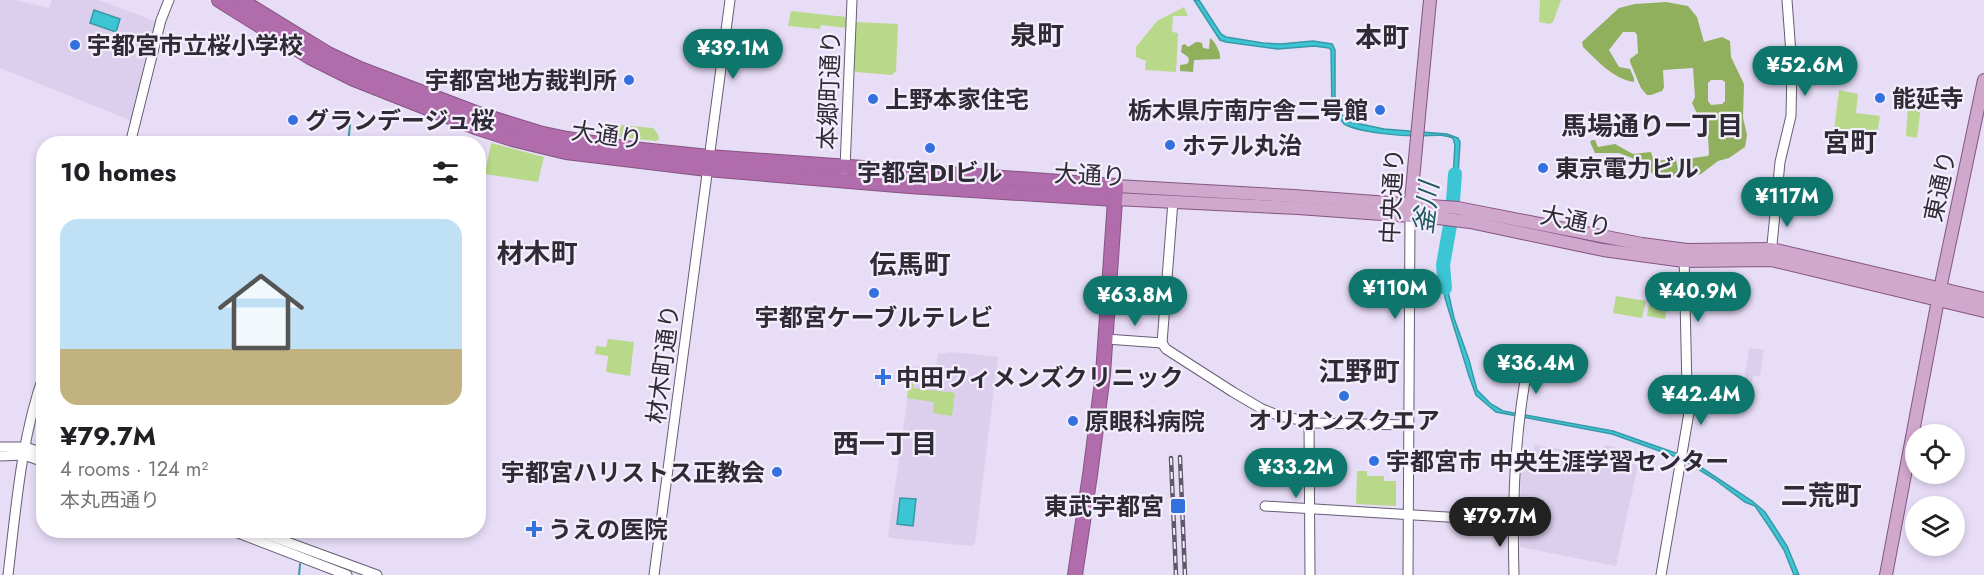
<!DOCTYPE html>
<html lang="en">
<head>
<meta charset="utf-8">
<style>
  body { margin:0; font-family:Jost,"Noto Sans JP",sans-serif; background:#f6f6f6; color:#202124; height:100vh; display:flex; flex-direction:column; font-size:22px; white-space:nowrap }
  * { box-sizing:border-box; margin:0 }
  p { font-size:20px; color:#757577 }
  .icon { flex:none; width:33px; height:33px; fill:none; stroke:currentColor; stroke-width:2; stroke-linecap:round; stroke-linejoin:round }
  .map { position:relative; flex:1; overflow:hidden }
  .details { position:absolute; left:36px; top:136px; width:450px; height:402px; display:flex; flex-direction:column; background:#fff; border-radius:24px; box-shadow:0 3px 9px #0003 }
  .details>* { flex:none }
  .tools { position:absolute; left:1905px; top:424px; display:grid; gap:12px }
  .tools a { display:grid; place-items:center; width:60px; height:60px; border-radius:50%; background:#fff; box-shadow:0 3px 9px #0003; font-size:30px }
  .price { position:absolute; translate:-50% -51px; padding:0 14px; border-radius:21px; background:#0f766e; color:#fff; font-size:20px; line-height:39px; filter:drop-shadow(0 2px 3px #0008) }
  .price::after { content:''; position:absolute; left:50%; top:36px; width:18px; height:14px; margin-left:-9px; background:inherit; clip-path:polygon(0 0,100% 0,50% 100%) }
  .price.selected { background:#222; color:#fff }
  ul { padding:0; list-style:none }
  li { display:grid; align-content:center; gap:12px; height:318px; padding:0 24px }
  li+li { border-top:2px solid #e0e0e0 }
  li span { display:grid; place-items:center; height:186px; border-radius:18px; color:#555 }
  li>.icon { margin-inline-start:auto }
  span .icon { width:108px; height:108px; fill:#fffc; stroke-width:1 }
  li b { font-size:26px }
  h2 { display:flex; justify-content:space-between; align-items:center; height:72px; padding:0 24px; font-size:26px }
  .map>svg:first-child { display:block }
</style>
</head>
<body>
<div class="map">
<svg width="1984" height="575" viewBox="0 0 1984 575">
  <rect width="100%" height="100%" fill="#e8ddf7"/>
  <g fill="#dcceed">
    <polygon points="0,0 15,0 49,8 52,0 99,0 157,22 132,121 0,68"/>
    <polygon points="1749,348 1764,350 1760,376 1753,376 1749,402 1741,401"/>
    <polygon points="951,352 998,357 975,543 972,546 890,538 888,536 912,366 936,368 938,354"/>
    <polygon points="1535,445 1601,455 1604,445 1624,449 1623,461 1638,465 1616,566 1520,547 1521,450 1534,450"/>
  </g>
  <g fill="#b9d98a">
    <polygon points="1540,0 1561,0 1553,22 1550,24 1539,22"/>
    <polygon points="1184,7 1188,16 1173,16 1172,32 1178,33 1176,72 1145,70 1146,61 1136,57 1136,47 1157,21"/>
    <polygon points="791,11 846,17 846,28 821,25 820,29 788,26"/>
    <polygon points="855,22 898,24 896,71 892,75 856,72 852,68"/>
    <polygon points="1839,90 1858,94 1856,113 1880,116 1877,134 1834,130"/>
    <polygon points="1908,105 1921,107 1917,138 1906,136"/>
    <polygon points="609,124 653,128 658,134 659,139 656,141 601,135 599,133"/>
    <polygon points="491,143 544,157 538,182 485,174"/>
    <polygon points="1652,287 1670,290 1665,319 1647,316"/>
    <polygon points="1616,296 1646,301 1642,318 1613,313"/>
    <polygon points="608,339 634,342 630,376 606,372 608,356 595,354 596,346 606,347"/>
    <polygon points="911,370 916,371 913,388 955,393 952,416 933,413 934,402 907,398"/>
    <polygon points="1357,471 1367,471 1367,476 1384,476 1384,481 1396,481 1396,506 1356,504"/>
  </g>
  <g fill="#90b05d" fill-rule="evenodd">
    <path d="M 1666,2 L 1688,6 L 1697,17 L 1704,42 L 1722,37 L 1730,41 L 1731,57 L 1744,84 L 1743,118 L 1747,135 L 1745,147 L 1729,158 L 1718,161 L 1701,174 L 1686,177 L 1685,160 L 1686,159 L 1708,156 L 1709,154 L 1707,118 L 1699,118 L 1692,103 L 1695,97 L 1693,68 L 1663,70 L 1664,87 L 1662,91 L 1651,95 L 1647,95 L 1641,88 L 1630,62 L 1630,59 L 1638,53 L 1637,35 L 1635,32 L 1623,32 L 1609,50 L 1619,67 L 1630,69 L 1634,78 L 1634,82 C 1613,79 1598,61 1583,47 L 1582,42 L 1619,8 L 1635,4 ZM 1711,80 L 1722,80 L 1725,82 L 1725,101 L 1722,104 L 1711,105 L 1708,101 L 1708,83 Z"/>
    <path d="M 1210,38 C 1215,41 1221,53 1220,59 L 1194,60 L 1193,72 L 1180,71 L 1180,65 L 1187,64 L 1189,61 L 1188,57 L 1181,52 L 1182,45 L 1185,44 L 1188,47 C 1194,44 1195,40 1202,43 L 1203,48 L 1209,49 Z"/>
    <polygon points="1592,140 1595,140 1598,147 1615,144 1633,154 1651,152 1654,161 1676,159 1679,176 1656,176 1632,158 1619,153 1595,153 1590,142"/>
  </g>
  <g fill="#3cc6d5" stroke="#3898a5" stroke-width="1.5">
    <path d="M 1194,0 L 1199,0 L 1221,34 L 1226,37 L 1263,43 L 1281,44 L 1313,41 L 1332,44 L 1335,50 L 1335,104 L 1346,121 L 1384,129 L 1447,134 L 1458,138 L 1460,142 L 1457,192 L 1452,192 L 1455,145 L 1453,138 C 1442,133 1431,136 1420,136 C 1401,136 1361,133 1344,124 L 1332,108 L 1331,50 L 1329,48 L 1314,46 L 1278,49 L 1226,42 L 1220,40 Z"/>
    <polygon points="94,10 120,19 116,32 90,23"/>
    <polygon points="1446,235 1451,236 1446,261 1443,269 1454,318 1469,360 1477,390 1491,404 1503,411 1613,431 1684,456 1752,501 1765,512 1787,546 1799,575 1794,575 1784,550 1770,528 1755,506 1745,502 1714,479 1682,459 1612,434 1496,412 1476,395 1469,376 1445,298 1443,274 1441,272 1440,266 1445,257"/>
    <polygon points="900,498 916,499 913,526 897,524"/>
  </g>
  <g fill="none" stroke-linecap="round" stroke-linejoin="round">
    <g stroke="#3898a5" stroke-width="2">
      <polyline points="348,144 350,125"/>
      <polyline points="299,575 300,564"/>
    </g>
    <polyline stroke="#3cc6d5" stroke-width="14" points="1445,288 1443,265 1452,214 1455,174"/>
    <defs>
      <g id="minor">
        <polyline points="130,144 161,20 169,0"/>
        <polyline points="843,171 845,168 852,0"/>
        <polyline points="1771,255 1780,162 1791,116 1792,67 1787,0"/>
        <polyline points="1106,339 1162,343"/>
        <polyline points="1162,343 1166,349 1233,392 1262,409 1280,416 1316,423 1408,425"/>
        <polyline points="1162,343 1173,201"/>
        <polyline points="1309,422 1310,575"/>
        <polyline points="0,447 25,447 44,453"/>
        <polyline points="0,456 24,455 44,462"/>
        <polyline points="1265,506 1513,521"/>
        <polyline points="233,531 347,575"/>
        <polyline points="257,531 377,575"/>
        <path d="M 8,575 C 16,508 21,438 44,374"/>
        <polyline points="654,575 730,0"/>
        <polyline points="1408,575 1410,216"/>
        <path d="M 1514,575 C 1512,507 1514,442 1526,375"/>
        <polyline points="1661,575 1690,407 1687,389 1684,255"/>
      </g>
      <g id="major">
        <polyline points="1116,186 1294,196 1458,208 1642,244 1687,250 1772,249 1984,299"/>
        <polyline points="1115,199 1298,208 1438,218 1470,222 1603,250 1684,261 1771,260 1984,311"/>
        <polyline points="1410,211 1430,0"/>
        <polyline points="1886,575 1940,289 1984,80"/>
      </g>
      <g id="highway">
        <polyline points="219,0 310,57 354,79 478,128 512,139 566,152 707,169 909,186 1115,199"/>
        <polyline points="240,0 328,54 360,69 481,115 539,133 567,139 632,149 709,157 1116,186 1103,374 1090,475 1075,575"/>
      </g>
    </defs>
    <use href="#minor" stroke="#675d74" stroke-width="11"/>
    <use href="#major" stroke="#845582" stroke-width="14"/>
    <use href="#highway" stroke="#845582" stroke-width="16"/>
    <use href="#minor" stroke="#fff" stroke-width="9"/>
    <use href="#major" stroke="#d0a7cd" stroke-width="12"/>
    <use href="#highway" stroke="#b16cab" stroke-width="14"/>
    <defs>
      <g id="rail">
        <polyline points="1180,457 1185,575"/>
        <polyline points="1171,458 1176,575"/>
      </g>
    </defs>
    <use href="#rail" stroke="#5f5967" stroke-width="4.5"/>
    <use href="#rail" stroke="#f3edfc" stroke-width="2" stroke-dasharray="7" stroke-linecap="butt"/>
  </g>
  <g fill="#3371df" stroke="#f3edfc" stroke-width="2">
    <circle cx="75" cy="45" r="6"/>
    <circle cx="629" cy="80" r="6"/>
    <circle cx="1880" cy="98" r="6"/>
    <circle cx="873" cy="99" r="6"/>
    <circle cx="1380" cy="110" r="6"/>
    <circle cx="293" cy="120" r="6"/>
    <circle cx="1170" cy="145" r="6"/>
    <circle cx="930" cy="148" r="6"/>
    <circle cx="1543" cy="168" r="6"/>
    <circle cx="874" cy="293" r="6"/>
    <path d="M880 368h6v6h6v6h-6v6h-6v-6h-6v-6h6z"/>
    <circle cx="1344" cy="396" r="6"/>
    <circle cx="1073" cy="421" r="6"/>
    <circle cx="1374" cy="461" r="6"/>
    <circle cx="777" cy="472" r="6"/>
    <rect x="1170" y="498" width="16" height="16" rx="3"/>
    <path d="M531 520h6v6h6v6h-6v6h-6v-6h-6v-6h6z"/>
  </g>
  <g text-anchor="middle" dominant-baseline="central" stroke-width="4.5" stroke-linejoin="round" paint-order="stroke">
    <g font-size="24" font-weight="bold" fill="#2f2b35" stroke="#f3edfc" text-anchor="start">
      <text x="87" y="45">宇都宮市立桜小学校</text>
      <text x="617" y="80" text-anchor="end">宇都宮地方裁判所</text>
      <text x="1892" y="98">能延寺</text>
      <text x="885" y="99">上野本家住宅</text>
      <text x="1368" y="110" text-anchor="end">栃木県庁南庁舎二号館</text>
      <text x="305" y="120">グランデージュ桜</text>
      <text x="1182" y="145">ホテル丸治</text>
      <text x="1555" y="168">東京電力ビル</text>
      <text x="930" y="172" text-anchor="middle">宇都宮DIビル</text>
      <text x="874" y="317" text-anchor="middle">宇都宮ケーブルテレビ</text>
      <text x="896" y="377">中田ウィメンズクリニック</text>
      <text x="1344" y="420" text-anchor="middle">オリオンスクエア</text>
      <text x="1085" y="421">原眼科病院</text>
      <text x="1386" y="461">宇都宮市 中央生涯学習センター</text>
      <text x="765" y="472" text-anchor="end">宇都宮ハリストス正教会</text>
      <text x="1164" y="506" text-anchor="end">東武宇都宮</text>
      <text x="548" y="529">うえの医院</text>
    </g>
    <g font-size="24" fill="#2f2b35" stroke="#f3edfc">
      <text transform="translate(829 90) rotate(-88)">本郷町通り</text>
      <text transform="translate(607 135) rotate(8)">大通り</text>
      <text transform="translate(1090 175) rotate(3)">大通り</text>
      <text transform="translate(1940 186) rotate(-78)">東通り</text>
      <text transform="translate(1392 196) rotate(-87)">中央通り</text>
      <text transform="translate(1576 221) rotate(11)">大通り</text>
      <text transform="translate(663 364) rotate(-83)">材木町通り</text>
    </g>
    <g font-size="26" font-weight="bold" fill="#2f2b35" stroke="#f3edfc">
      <text x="1652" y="126">馬場通り一丁目</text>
      <text x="885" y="444">西一丁目</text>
    </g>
    <g font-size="26" font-style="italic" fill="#1f575e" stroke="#f3edfc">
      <text transform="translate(1426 208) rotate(-83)">釜川</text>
    </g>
    <g font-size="27" font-weight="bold" fill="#2f2b35" stroke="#f3edfc">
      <text x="1037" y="35">泉町</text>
      <text x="1382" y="37">本町</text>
      <text x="1850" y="142">宮町</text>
      <text x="537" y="253">材木町</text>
      <text x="910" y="264">伝馬町</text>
      <text x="1359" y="371">江野町</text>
      <text x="1821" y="495">二荒町</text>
    </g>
  </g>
</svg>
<div class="tools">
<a><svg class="icon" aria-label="locate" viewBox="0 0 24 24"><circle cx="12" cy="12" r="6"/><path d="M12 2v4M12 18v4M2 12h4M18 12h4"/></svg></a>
<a><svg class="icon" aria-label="layers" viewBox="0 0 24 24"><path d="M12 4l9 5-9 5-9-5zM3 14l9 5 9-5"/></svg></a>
</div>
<b class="price" style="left:733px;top:80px">¥39.1M</b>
<b class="price" style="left:1805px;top:97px">¥52.6M</b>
<b class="price" style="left:1787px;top:228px">¥117M</b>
<b class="price" style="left:1395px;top:320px">¥110M</b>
<b class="price" style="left:1698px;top:323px">¥40.9M</b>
<b class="price" style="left:1135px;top:327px">¥63.8M</b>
<b class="price" style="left:1536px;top:395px">¥36.4M</b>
<b class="price" style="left:1701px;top:426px">¥42.4M</b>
<b class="price" style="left:1296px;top:499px">¥33.2M</b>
<b class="price selected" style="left:1500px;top:548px">¥79.7M</b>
<section class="details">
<h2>10 homes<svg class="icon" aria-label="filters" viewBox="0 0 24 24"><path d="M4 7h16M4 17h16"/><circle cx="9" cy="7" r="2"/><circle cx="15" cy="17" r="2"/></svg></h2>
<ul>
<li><span style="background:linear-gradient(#bfe0f5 70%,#c2b280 0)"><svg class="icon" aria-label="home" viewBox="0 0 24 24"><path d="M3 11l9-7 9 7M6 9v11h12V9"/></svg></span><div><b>¥79.7M</b><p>4 rooms · 124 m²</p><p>本丸西通り</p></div></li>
</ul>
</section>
</div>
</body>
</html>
